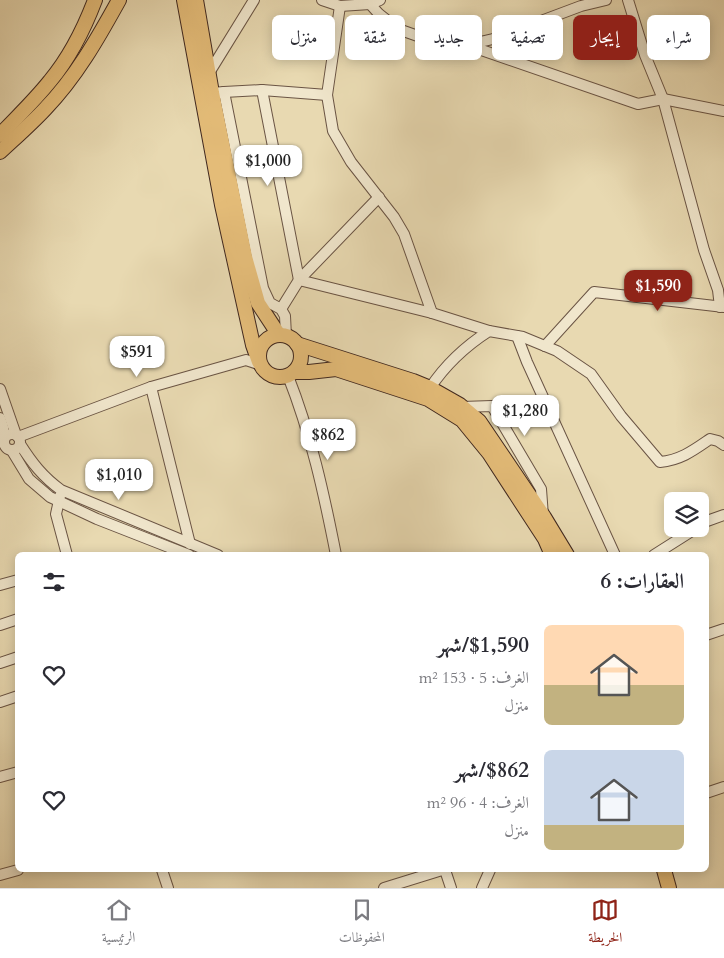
<!DOCTYPE html>
<html lang="ar">
<head>
<meta charset="utf-8">
<style>
  body { margin:0; font-family:Cardo,Amiri,serif; background:#f2f2f3; color:#2b2b33; direction:rtl; height:100vh; display:flex; flex-direction:column; font-size:19px; white-space:nowrap }
  * { box-sizing:border-box; margin:0 }
  p { font-size:16px; color:#7c7c81 }
  .icon { flex:none; width:28px; height:28px; fill:none; stroke:currentColor; stroke-width:2; stroke-linecap:round; stroke-linejoin:round }
  .map { position:relative; flex:1; overflow:hidden; direction:ltr }
  .drawer { position:absolute; left:15px; top:552px; width:694px; height:320px; display:flex; flex-direction:column; background:#fff; border-radius:8px; box-shadow:0 2px 12px #0003; direction:rtl }
  .drawer>* { flex:none }
  .top-card { position:absolute; left:15px; top:15px; width:695px; height:45px; direction:rtl; display:flex; gap:10px }
  .controls { position:absolute; left:664px; top:492px; display:grid; gap:10px }
  .controls a { display:grid; place-items:center; width:45px; height:45px; border-radius:8px; background:#fff; box-shadow:0 2px 12px #0003; font-size:25px }
  .price { position:absolute; translate:-50% -42px; padding:0 11px; border-radius:10px; background:#fff; color:#222; font-size:16px; line-height:32px; filter:drop-shadow(0 1px 2px #0008) }
  .price::after { content:''; position:absolute; left:50%; top:30px; width:15px; height:11px; margin-left:-8px; background:inherit; clip-path:polygon(0 0,100% 0,50% 100%) }
  .price.on { background:#8f2418; color:#fff }
  ul { padding:0; list-style:none }
  li { display:flex; align-items:center; gap:15px; height:125px; padding:0 25px }
  li span { display:grid; place-items:center; flex:none; width:140px; height:100px; border-radius:8px; color:#555 }
  li>.icon { margin-inline-start:auto }
  span .icon { width:60px; height:60px; fill:#fffc; stroke-width:1 }
  li b { font-size:21px }
  h2 { display:flex; justify-content:space-between; align-items:center; height:60px; padding:0 25px; font-size:21px }
  .chip { padding:0 18px; border-radius:8px; background:#fff; box-shadow:0 2px 12px #0003; font-size:18px; line-height:45px }
  .chip.on { background:#8f2418; color:#fff }
  .menu { display:flex; justify-content:space-around; align-items:center; height:70px; border-top:1px solid #e1e1e2; background:#fff; font-size:14px; color:#7c7c81 }
  .menu a { display:grid; justify-items:center; gap:2px }
  .menu .on { color:#8f2418 }
  .map>svg:first-child { display:block }
</style>
</head>
<body>
<div class="map">
<svg width="724" height="888" viewBox="0 0 724 888">
  <rect width="100%" height="100%" fill="#e8d9b1"/>
  <filter id="stains"><feTurbulence type="fractalNoise" baseFrequency=".004" numOctaves="4"/><feColorMatrix values="0 0 0 0 .2 0 0 0 0 .09 0 0 0 0 .02 0 0 0 .5 -.17"/></filter>
  <radialGradient id="worn" r=".72"><stop offset=".6" stop-color="#630" stop-opacity="0"/><stop offset="1" stop-color="#630" stop-opacity=".3"/></radialGradient>
  <g fill="none" stroke-linecap="round" stroke-linejoin="round">
    <defs>
      <g id="minor">
        <polyline points="322,0 340,6 370,4 380,0"/>
        <polyline points="628,0 645,55 663,99 704,250 718,290 720,307"/>
        <polyline points="370,4 379,14 398,29 429,40 456,45 467,45 493,39 581,6 606,0"/>
        <polyline points="340,6 327,95 333,131 351,162 394,217 404,234 432,313"/>
        <polyline points="467,45 638,104 663,99 724,111"/>
        <polyline points="209,73 254,0"/>
        <polyline points="262,90 299,280 432,313 489,331"/>
        <polyline points="224,92 262,90 327,95"/>
        <polyline points="212,93 224,92 263,288 270,303 281,309 285,316 286,336"/>
        <polyline points="281,309 299,280 379,197"/>
        <polyline points="517,336 527,362 615,555"/>
        <polyline points="545,346 594,292 724,307"/>
        <path d="M 288,376 C 311,434 324,494 336,555"/>
        <polyline points="151,387 190,544"/>
        <path d="M 430,388 C 446,364 464,347 489,331 L 523,337 L 557,351 L 591,374 L 621,416 L 660,462 C 681,460 694,450 710,439 L 718,441 L 724,445"/>
        <polyline points="0,389 16,435"/>
        <polyline points="462,407 492,406 541,489 543,516"/>
        <polyline points="0,418 3,427 4,441"/>
        <circle cx="12" cy="442" r="8"/>
        <polyline points="18,437 151,387 246,360 261,365"/>
        <path d="M 20,444 C 32,463 43,477 61,490 L 218,555"/>
        <polyline points="12,451 29,479 50,497 97,519 189,555"/>
        <polyline points="60,496 56,514 67,555"/>
        <polyline points="700,525 707,521 724,515"/>
        <polyline points="654,555 695,529"/>
        <polyline points="0,585 18,580"/>
        <polyline points="0,625 18,619"/>
        <polyline points="706,635 724,629"/>
        <polyline points="0,663 18,657"/>
        <polyline points="0,702 18,696"/>
        <polyline points="0,777 18,772"/>
        <polyline points="706,793 724,787"/>
        <polyline points="162,870 168,888"/>
        <polyline points="445,870 451,888"/>
        <polyline points="0,875 18,870"/>
        <polyline points="384,888 442,870"/>
        <polyline points="482,888 490,870"/>
      </g>
      <g id="major">
        <polyline points="184,0 222,205 253,345 259,362"/>
        <polyline points="196,0 212,93 245,257 258,303 279,335"/>
        <path d="M 0,135 C 17,117 35,100 50,81 C 70,57 84,29 95,0"/>
        <path d="M 0,152 C 15,138 31,124 45,109 C 76,77 98,38 119,0"/>
        <circle cx="280" cy="356" r="21"/>
        <polyline points="297,344 413,381 430,388 460,405 479,421 544,517 567,555"/>
        <polyline points="294,372 309,372 336,369 428,399 462,420 489,453 545,539 552,555"/>
        <polyline points="664,870 669,888"/>
      </g>
    </defs>
    <use href="#minor" stroke="#6a5444" stroke-width="12"/>
    <use href="#major" stroke="#40281f" stroke-width="16"/>
    <use href="#minor" stroke="#f0e6cc" stroke-width="10"/>
    <use href="#major" stroke="#e4bc78" stroke-width="14"/>
  </g>
  <rect width="100%" height="100%" filter="url(#stains)"/>
  <rect width="100%" height="100%" fill="url(#worn)"/>
</svg>
<div class="controls">
<a><svg class="icon" aria-label="layers" viewBox="0 0 24 24"><path d="M12 4l9 5-9 5-9-5zM3 14l9 5 9-5"/></svg></a>
</div>
<b class="price" style="left:268px;top:187px">$1,000</b>
<b class="price on" style="left:658px;top:312px">$1,590</b>
<b class="price" style="left:137px;top:378px">$591</b>
<b class="price" style="left:525px;top:437px">$1,280</b>
<b class="price" style="left:328px;top:461px">$862</b>
<b class="price" style="left:119px;top:501px">$1,010</b>
<div class="top-card">
<a class="chip">شراء</a>
<a class="chip on">إيجار</a>
<a class="chip">تصفية</a>
<a class="chip">جديد</a>
<a class="chip">شقة</a>
<a class="chip">منزل</a>
</div>
<section class="drawer">
<h2>العقارات: 6<svg class="icon" aria-label="filters" viewBox="0 0 24 24"><path d="M4 7h16M4 17h16"/><circle cx="9" cy="7" r="2"/><circle cx="15" cy="17" r="2"/></svg></h2>
<ul>
<li><span style="background:linear-gradient(#ffd9b3 60%,#c2b280 0)"><svg class="icon" aria-label="home" viewBox="0 0 24 24"><path d="M3 11l9-7 9 7M6 9v11h12V9"/></svg></span><div><b>$1,590/شهر</b><p>الغرف: 5 · 153 m²</p><p>منزل</p></div><svg class="icon" aria-label="heart" viewBox="0 0 24 24"><path d="M12 20l-8-8c-3-5 5-10 8-4 3-6 11-1 8 4z"/></svg></li>
<li><span style="background:linear-gradient(#c9d6e8 75%,#c2b280 0)"><svg class="icon" aria-label="home" viewBox="0 0 24 24"><path d="M3 11l9-7 9 7M6 9v11h12V9"/></svg></span><div><b>$862/شهر</b><p>الغرف: 4 · 96 m²</p><p>منزل</p></div><svg class="icon" aria-label="heart" viewBox="0 0 24 24"><path d="M12 20l-8-8c-3-5 5-10 8-4 3-6 11-1 8 4z"/></svg></li>
</ul>
</section>
</div>
<nav class="menu">
<a class="on"><svg class="icon" aria-label="map" viewBox="0 0 24 24"><path d="M3 6l6-2 6 2 6-2v14l-6 2-6-2-6 2zM9 4v14M15 6v14"/></svg>الخريطة</a>
<a><svg class="icon" aria-label="saved" viewBox="0 0 24 24"><path d="M7 4h10v16l-5-4-5 4z"/></svg>المحفوظات</a>
<a><svg class="icon" aria-label="home" viewBox="0 0 24 24"><path d="M3 11l9-7 9 7M6 9v11h12V9"/></svg>الرئيسية</a>
</nav>
</body>
</html>
